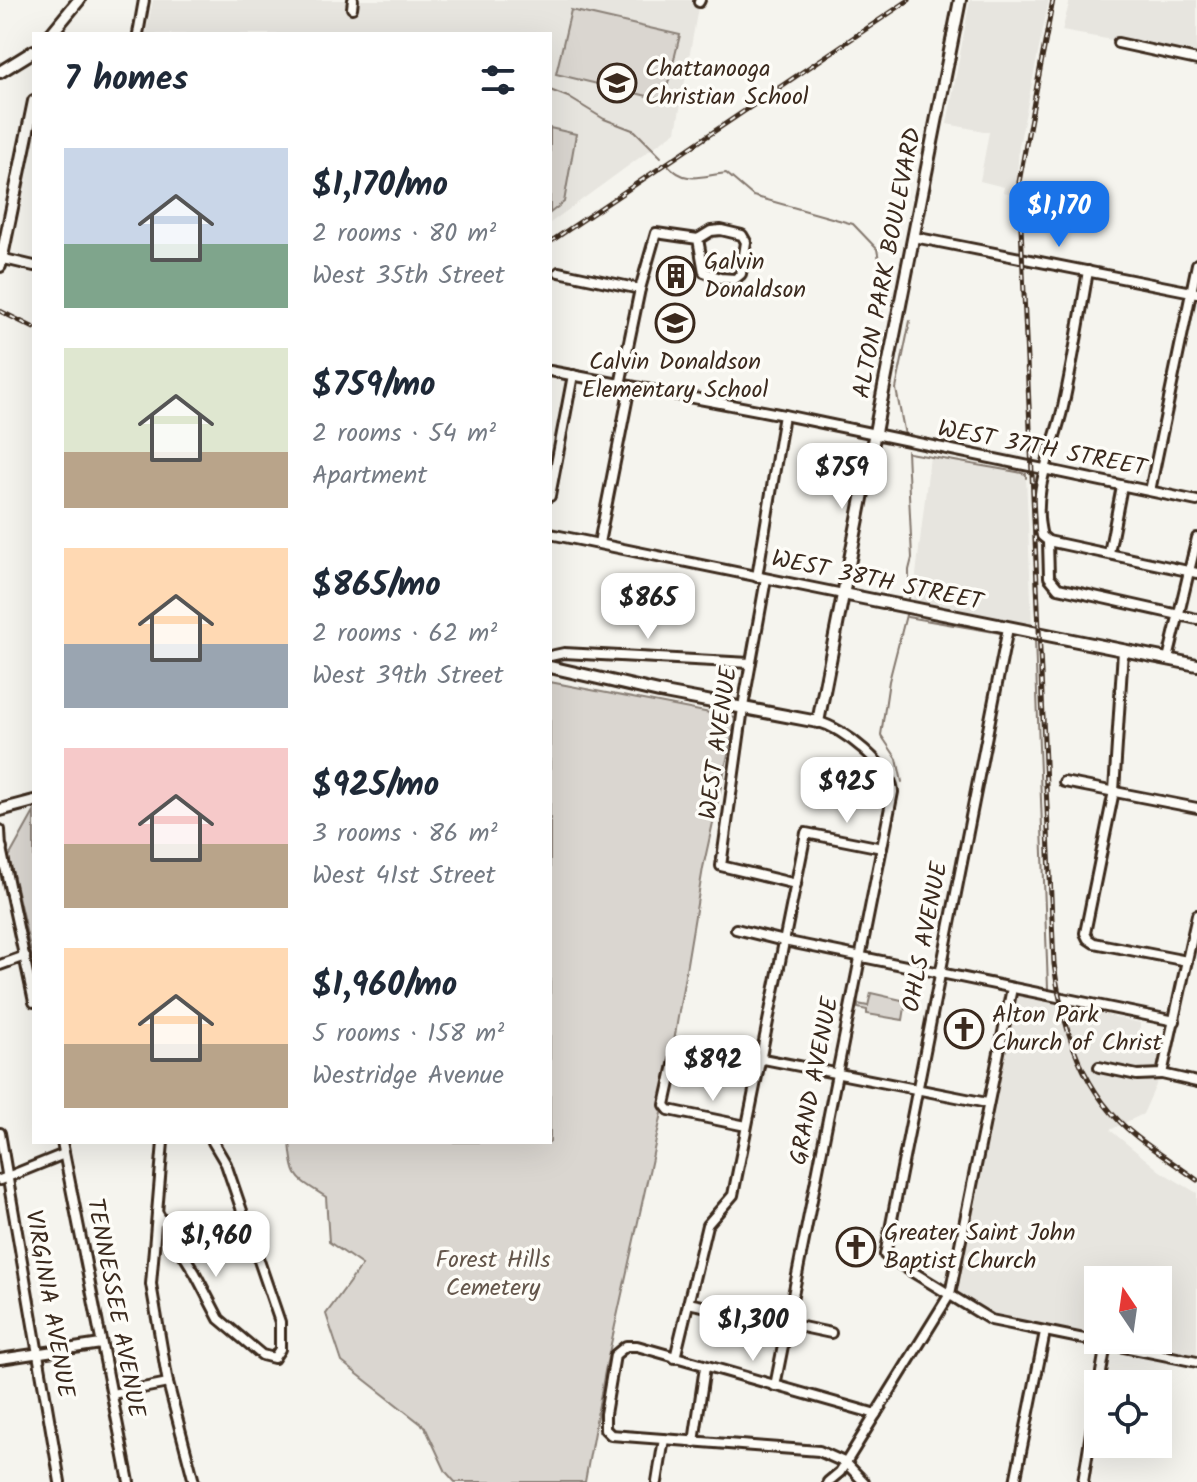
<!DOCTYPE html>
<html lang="en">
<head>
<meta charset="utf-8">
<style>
  body { margin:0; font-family:Kalam,sans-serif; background:#f2f2f3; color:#1f2937; height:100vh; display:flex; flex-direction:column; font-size:30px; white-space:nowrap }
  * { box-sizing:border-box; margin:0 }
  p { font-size:26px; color:#747a83 }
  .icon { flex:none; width:44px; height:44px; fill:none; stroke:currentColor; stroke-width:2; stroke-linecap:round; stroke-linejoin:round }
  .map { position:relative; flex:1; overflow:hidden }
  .sheet { position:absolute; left:32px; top:32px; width:520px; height:1112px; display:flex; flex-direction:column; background:#fff; border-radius:0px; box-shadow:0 8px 32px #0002 }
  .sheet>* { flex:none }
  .needle { width:52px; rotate:347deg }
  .buttons { position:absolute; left:1084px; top:1266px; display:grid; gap:16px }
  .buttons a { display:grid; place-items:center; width:88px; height:88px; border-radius:0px; background:#fff; box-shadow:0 8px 32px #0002; font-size:40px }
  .price { position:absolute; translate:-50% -68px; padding:0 18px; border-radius:16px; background:#fff; color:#222; font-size:26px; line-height:52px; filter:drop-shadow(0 2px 4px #0008) }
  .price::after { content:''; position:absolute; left:50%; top:48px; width:24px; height:18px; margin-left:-12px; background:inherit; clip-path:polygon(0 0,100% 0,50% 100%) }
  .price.on { background:#1a73e8; color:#fff }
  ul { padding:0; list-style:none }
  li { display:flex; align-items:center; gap:24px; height:200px; padding:0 32px }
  li span { display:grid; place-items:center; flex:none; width:224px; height:160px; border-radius:0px; color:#555 }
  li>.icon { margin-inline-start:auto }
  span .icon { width:96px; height:96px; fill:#fffc; stroke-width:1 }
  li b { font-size:34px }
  h2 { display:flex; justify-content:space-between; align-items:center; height:96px; padding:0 32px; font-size:34px }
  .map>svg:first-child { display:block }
</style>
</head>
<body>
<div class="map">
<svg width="1197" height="1482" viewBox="0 0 1197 1482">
  <rect width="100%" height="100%" fill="#f5f4ee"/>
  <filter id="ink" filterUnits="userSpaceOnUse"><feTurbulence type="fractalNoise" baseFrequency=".0125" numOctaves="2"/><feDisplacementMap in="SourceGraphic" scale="16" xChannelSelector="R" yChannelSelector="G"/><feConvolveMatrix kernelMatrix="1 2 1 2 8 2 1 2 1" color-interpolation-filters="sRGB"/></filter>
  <g filter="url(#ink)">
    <g fill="#e7e5df">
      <polygon points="153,0 690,0 699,2 676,131 550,223 550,34 146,34"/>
      <polygon points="970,0 1049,0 1019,146 1016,194 1003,192 1004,187 980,181 989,132 947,124"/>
      <polygon points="1070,0 1197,0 1197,55 1062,31"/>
      <polygon points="930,456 1026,475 1032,624 913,600"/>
      <polygon points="1016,994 1141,1023 1138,1037 1165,1043 1156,1085 1143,1114 1110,1130 1160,1171 1197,1193 1197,1355 1126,1340 1158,1340 1158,1280 1098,1280 1098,1334 992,1315 957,1293"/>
    </g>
    <g fill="#dad6d0" stroke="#8a8077" stroke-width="2">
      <polygon points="571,10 680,35 664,100 556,74"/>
      <polygon points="550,128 576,134 564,202 550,213"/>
      <path d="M 550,682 L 736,718 L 703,868 L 662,1113 L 605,1371 L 585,1482 L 455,1482 L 446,1472 L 425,1427 L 342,1362 L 326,1314 L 362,1265 L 329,1242 L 326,1197 C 295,1177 293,1180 290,1142 L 550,1142 Z"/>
      <polygon points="34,812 34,965 9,857"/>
      <polygon points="871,993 906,1001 903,1020 867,1014 867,1010 858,1008 858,1004 868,1006"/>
    </g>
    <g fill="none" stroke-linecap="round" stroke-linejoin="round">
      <g stroke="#84786e" stroke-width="2">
        <polyline points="550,90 568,97 604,119 635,131 661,157"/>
        <path d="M 667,164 C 686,185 700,176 726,173 L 753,196 L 853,224 L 877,249 L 881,271 L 878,308 L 883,314"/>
        <polyline points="905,435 896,389 910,321"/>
        <polyline points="907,451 912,558 909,570 909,601"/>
        <polyline points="909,453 1017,472 1026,474 1026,478"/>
        <polyline points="907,617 1000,633"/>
        <polyline points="1015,635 1035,639 1048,988"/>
        <polyline points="902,782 897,759 881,735 889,681 906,615"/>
      </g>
      <defs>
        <g id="minor">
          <polyline points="699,2 700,0"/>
          <polyline points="352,8 353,0"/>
          <polyline points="138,34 144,0"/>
          <polyline points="1118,43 1197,60"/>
          <polyline points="914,237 1197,293"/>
          <polyline points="0,258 34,266"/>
          <path d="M 1088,271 C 1080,317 1073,362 1063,407 C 1054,448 1030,492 1042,536 L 1048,541 L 1197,573"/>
          <polyline points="559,272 640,289"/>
          <polyline points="550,371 784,415 1197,501"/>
          <polyline points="620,385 640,289 656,233 698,239 711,231 721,230 742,235 746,242 741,274 735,279 720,278 704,272 698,239"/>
          <polyline points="1150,491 1197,264"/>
          <polyline points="550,496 573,375"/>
          <polyline points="550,534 843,594"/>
          <polyline points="1048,541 1049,577 1058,588 1197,619"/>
          <polyline points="599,543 630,386"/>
          <polyline points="1109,553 1122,486"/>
          <polyline points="757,577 784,415"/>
          <polyline points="766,579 744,701 721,866 796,884"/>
          <polyline points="1008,628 885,1255 991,1320 1197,1362"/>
          <polyline points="1123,651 1114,791 1085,933 1088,939 1094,943 1187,961"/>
          <polyline points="550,656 564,653 750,663"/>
          <polyline points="1168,659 1197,538"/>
          <polyline points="1064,782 1197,808"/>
          <polyline points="0,830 1,848 34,1002"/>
          <polyline points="736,929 784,941 1175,1021"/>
          <polyline points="0,965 25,956"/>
          <polyline points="1099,1067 1137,1075 1162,1074 1197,915"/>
          <polyline points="1162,1074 1197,1082"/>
          <polyline points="746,1126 669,1110 665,1105 677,1051 681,1045 687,1044 987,1103"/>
          <polyline points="0,1133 60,1482"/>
          <polyline points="62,1142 129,1482"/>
          <polyline points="163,1142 151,1284 168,1383 194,1482"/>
          <polyline points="0,1180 64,1154"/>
          <polyline points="157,1212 195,1273 219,1319 262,1355 274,1358 280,1349 280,1322 226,1164 213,1142"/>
          <polyline points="688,1303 831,1333"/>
          <polyline points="675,1358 707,1225 733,1195 806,833 882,848"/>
          <polyline points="0,1359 101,1344"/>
          <polyline points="1099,1384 1106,1344"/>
          <path d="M 775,1386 L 893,792 C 892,767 842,727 818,722"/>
          <polyline points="112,1394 168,1383"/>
          <polyline points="694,1442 705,1367"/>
          <polyline points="657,1482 664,1439"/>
          <polyline points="828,1482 840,1472 950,1294 1012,988"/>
          <polyline points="864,1482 846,1463 819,1451 611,1435 605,1429 605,1414 615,1355 626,1346 637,1346 876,1414"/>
          <polyline points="1015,1482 1045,1332"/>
          <polyline points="1083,1482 1098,1389"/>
        </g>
        <g id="major">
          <polyline points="51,34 79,0"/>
          <polyline points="0,72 34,51"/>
          <polyline points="0,266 34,101"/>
          <polyline points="843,594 1197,665"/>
          <polyline points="550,667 659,692 818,722 960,0"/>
          <polyline points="0,810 34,801"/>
          <polyline points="0,847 1,848"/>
        </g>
      </defs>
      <use href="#minor" stroke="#3b2a1e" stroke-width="14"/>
      <use href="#major" stroke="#3b2a1e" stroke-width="16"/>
      <use href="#minor" stroke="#fdfcf7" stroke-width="8"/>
      <use href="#major" stroke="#fdfcf7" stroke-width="10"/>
      <defs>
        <g id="rail">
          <path d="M 1053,0 L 1019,182 L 1054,964 C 1063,1030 1082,1094 1137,1137 C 1156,1152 1177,1165 1197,1180"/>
          <polyline points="550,242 909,0"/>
          <polyline points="0,311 34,328"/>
        </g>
      </defs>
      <use href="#rail" stroke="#3b2a1e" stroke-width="5"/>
      <use href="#rail" stroke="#fdfcf7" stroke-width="2" stroke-dasharray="6" stroke-linecap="butt"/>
    </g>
  </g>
  <defs>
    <symbol id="school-ring" viewBox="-11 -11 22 22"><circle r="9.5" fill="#fdfcf7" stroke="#3b2a1e" stroke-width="1.5"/><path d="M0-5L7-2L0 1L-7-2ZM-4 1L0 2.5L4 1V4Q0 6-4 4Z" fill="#3b2a1e"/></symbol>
    <symbol id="building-ring" viewBox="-11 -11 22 22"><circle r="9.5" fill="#fdfcf7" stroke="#3b2a1e" stroke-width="1.5"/><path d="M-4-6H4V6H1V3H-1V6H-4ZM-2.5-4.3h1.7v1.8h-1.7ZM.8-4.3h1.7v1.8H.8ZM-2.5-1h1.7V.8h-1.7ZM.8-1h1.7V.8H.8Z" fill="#3b2a1e"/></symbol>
    <symbol id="church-ring" viewBox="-11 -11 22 22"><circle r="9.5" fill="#fdfcf7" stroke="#3b2a1e" stroke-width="1.5"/><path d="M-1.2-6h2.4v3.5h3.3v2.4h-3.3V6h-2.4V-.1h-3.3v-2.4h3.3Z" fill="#3b2a1e"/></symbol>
  </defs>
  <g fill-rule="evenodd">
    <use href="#school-ring" x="595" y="61" width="44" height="44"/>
    <use href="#building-ring" x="654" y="254" width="44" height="44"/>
    <use href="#school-ring" x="653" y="301" width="44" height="44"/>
    <use href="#church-ring" x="942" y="1007" width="44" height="44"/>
    <use href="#church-ring" x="834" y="1225" width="44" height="44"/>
  </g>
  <g text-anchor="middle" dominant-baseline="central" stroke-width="7" stroke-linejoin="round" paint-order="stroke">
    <g font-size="24" fill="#3b2a1e" stroke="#fdfcf7" text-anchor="start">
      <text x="645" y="69">Chattanooga<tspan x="645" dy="28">Christian School</tspan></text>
      <text x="704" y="262">Galvin<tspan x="704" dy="28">Donaldson</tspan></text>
      <text x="675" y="362" text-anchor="middle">Calvin Donaldson<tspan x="675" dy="28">Elementary School</tspan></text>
      <text x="992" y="1015">Alton Park<tspan x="992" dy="28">Church of Christ</tspan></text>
      <text x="884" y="1233">Greater Saint John<tspan x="884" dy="28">Baptist Church</tspan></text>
    </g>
    <g font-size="24" fill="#3b2a1e" stroke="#fdfcf7">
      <text transform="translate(888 263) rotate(-79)">ALTON PARK BOULEVARD</text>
      <text transform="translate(1042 449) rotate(11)">WEST 37TH STREET</text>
      <text transform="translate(877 581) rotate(12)">WEST 38TH STREET</text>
      <text transform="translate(719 743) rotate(-82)">WEST AVENUE</text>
      <text transform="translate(926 937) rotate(-79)">OHLS AVENUE</text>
      <text transform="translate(815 1081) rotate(-79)">GRAND AVENUE</text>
      <text transform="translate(49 1304) rotate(80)">VIRGINIA AVENUE</text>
      <text transform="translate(115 1308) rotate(79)">TENNESSEE AVENUE</text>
    </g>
    <g font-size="24" fill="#63554a" stroke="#fdfcf7">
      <text x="493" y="1260">Forest Hills<tspan x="493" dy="28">Cemetery</tspan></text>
    </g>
  </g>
</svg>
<div class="buttons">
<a><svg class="needle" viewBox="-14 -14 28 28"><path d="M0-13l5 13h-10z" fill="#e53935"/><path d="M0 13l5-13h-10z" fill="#747a83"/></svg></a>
<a><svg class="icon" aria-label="locate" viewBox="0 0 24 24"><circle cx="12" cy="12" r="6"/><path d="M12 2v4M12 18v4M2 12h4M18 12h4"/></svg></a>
</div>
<b class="price on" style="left:1059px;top:249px">$1,170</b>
<b class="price" style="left:842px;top:511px">$759</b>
<b class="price" style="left:648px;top:641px">$865</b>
<b class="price" style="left:847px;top:825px">$925</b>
<b class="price" style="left:713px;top:1103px">$892</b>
<b class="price" style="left:216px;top:1279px">$1,960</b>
<b class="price" style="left:753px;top:1363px">$1,300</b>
<section class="sheet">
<h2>7 homes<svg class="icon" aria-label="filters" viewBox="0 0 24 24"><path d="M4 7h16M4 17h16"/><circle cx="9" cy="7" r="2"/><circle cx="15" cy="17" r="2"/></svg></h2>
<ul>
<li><span style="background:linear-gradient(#c9d6e8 60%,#7fa58c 0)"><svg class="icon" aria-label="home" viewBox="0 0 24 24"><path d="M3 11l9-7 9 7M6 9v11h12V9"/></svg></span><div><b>$1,170/mo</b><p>2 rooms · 80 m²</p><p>West 35th Street</p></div></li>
<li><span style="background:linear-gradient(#dfe7d0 65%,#b9a48a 0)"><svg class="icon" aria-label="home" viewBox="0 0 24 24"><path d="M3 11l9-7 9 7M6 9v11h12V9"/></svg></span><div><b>$759/mo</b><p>2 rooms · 54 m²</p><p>Apartment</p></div></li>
<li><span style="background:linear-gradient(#ffd9b3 60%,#9aa5b1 0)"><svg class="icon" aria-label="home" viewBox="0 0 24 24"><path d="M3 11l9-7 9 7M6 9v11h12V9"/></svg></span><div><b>$865/mo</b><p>2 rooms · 62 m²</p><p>West 39th Street</p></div></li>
<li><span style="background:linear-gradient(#f6c9c9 60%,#b9a48a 0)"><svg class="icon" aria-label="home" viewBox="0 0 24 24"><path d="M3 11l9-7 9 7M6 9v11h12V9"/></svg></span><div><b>$925/mo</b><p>3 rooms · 86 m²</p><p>West 41st Street</p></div></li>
<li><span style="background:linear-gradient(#ffd9b3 60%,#b9a48a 0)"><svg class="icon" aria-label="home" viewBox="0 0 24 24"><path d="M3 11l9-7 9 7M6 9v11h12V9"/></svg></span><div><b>$1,960/mo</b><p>5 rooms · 158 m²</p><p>Westridge Avenue</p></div></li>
</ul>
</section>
</div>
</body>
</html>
